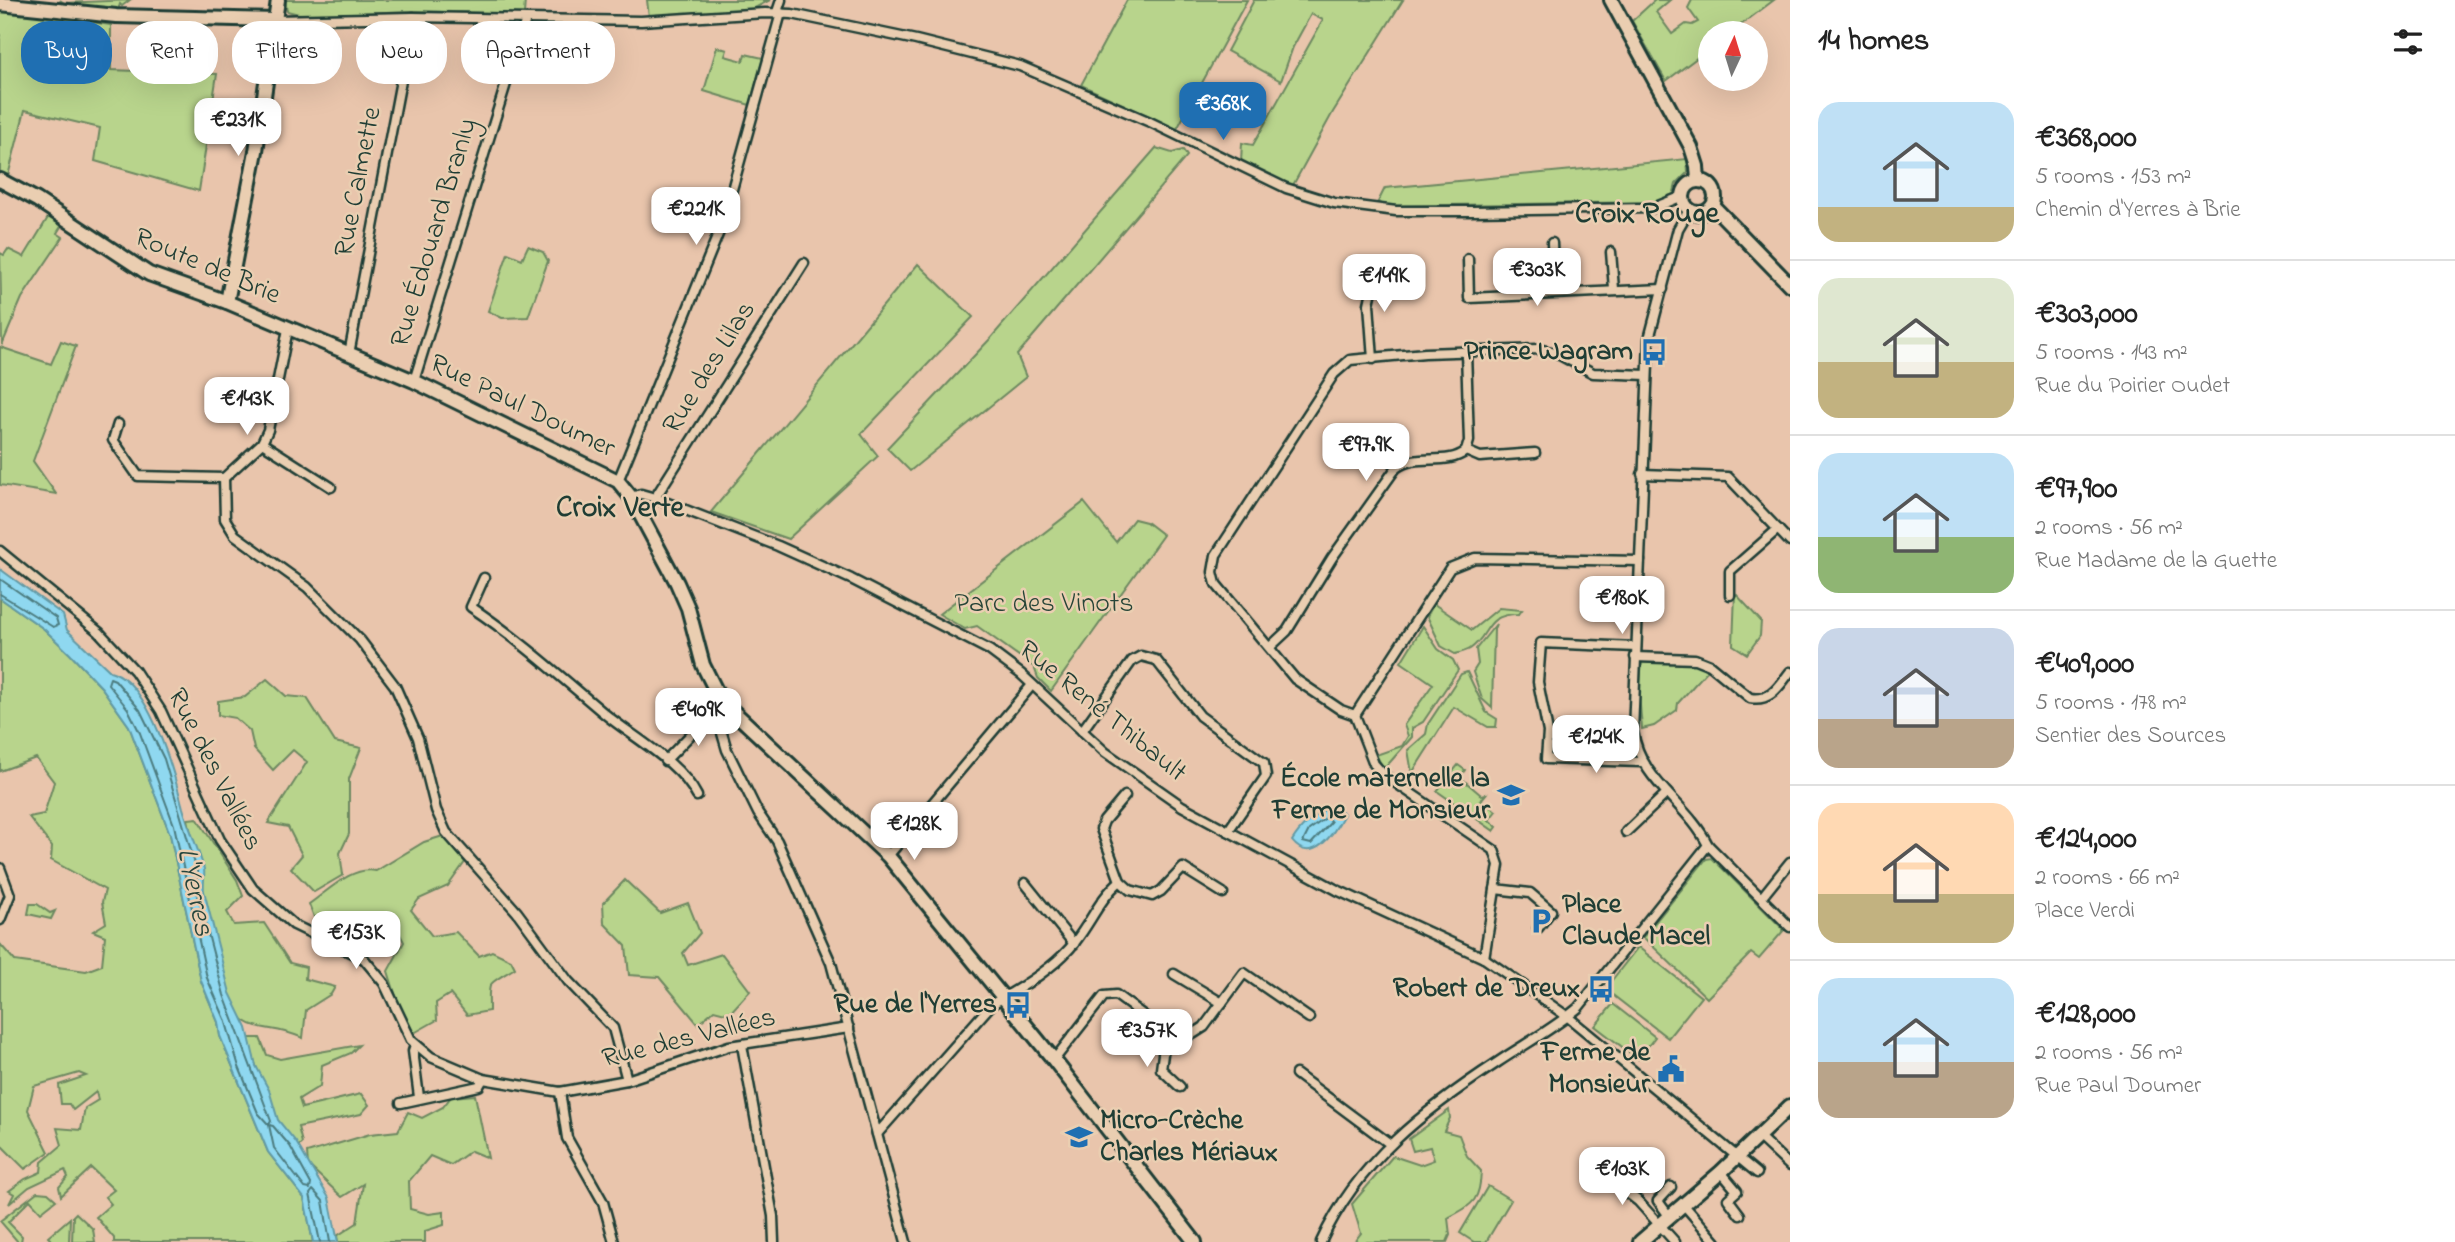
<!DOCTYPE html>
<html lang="en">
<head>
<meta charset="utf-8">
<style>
  body { margin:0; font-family:"Indie Flower",sans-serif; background:#f6f6f6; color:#222; height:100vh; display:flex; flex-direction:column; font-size:26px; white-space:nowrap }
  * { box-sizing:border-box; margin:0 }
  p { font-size:23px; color:#767676 }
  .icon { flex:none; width:38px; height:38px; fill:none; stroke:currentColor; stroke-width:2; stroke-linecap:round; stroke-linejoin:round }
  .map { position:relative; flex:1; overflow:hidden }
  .drawer { display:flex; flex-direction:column; background:#fff; width:665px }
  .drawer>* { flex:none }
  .banner { position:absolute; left:21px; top:21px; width:665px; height:63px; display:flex; gap:14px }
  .needle { width:46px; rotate:4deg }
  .tools { position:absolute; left:1698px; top:21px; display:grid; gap:14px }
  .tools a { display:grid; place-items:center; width:70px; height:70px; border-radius:50%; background:#fff; box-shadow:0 7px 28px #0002; font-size:35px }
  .price { position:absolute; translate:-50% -60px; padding:0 16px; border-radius:14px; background:#fff; color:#222; font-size:23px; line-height:46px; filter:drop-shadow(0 2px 4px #0008) }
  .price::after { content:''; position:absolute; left:50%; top:42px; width:21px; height:16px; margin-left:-10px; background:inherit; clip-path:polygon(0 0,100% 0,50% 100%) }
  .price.active { background:#1f6fb2; color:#fff }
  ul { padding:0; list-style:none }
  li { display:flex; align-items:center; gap:21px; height:175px; padding:0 28px }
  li+li { border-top:2px solid #e0e0e0 }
  li span { display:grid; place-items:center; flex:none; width:196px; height:140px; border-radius:21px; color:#555 }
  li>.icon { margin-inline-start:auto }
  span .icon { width:84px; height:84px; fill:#fffc; stroke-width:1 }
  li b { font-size:30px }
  h2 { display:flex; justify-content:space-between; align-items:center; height:84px; padding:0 28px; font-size:30px }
  .chip { padding:0 24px; border-radius:28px; background:#fff; box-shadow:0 7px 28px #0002; font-size:24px; line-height:63px }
  .chip.active { background:#1f6fb2; color:#fff }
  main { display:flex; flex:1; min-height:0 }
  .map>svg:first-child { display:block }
</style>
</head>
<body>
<main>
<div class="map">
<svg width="1790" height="1242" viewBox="0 0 1790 1242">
  <rect width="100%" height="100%" fill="#e9c5ac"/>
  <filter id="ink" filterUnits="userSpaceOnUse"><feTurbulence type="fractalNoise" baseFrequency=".0143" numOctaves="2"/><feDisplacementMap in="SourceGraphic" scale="14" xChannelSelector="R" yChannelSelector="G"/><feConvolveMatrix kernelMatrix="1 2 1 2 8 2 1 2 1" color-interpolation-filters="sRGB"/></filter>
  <g filter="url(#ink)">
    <g fill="#b8d48c" stroke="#6c8860" stroke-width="2">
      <polygon points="60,0 64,3 130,0 122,6 120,4 118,10 64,6"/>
      <polygon points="285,0 525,0 524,14 414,11 303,15 287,11"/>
      <polygon points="647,0 770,0 751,10 649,17"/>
      <polygon points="1127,0 1247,0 1177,129 1081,85"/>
      <polygon points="1254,0 1403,0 1333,112 1292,187 1241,162 1242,143 1253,145 1323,20 1311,14 1293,47 1281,81 1227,51"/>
      <polygon points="1655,0 1670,0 1656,12 1672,34 1686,24 1692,25 1698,22 1688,8 1692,0 1774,0 1730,33 1710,33 1710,48 1666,81 1632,21"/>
      <polygon points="0,9 111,25 111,70 217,74 199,191 95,161 100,128 25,110 8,176 0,172"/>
      <polygon points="717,47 727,50 725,56 743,61 745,54 763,58 750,105 704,91"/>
      <polygon points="1156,148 1172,153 1183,150 1187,156 1017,355 1026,377 910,471 887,448 990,339"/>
      <polygon points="1687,159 1688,172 1676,184 1673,196 1658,202 1376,206 1385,188"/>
      <polygon points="49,216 62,225 57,233 63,237 22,298 2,345 0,253 4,255 8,249 24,257"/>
      <polygon points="528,246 543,252 548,261 528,317 502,318 488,311 508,253 522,259"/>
      <polygon points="918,264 973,317 861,434 878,456 788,539 711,512"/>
      <polygon points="61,341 76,346 33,461 56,494 0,485 0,347 51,364"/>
      <polygon points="1084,502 1116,542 1134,519 1146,522 1163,535 1051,691 1038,678 1034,667 977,626 965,629 939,614"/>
      <polygon points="1735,593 1761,621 1760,636 1747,654 1733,645"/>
      <polygon points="0,598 44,629 70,654 102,688 129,726 170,834 201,981 218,1022 220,1036 268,1152 304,1198 313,1242 114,1242 114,1238 96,1217 111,1204 105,1197 114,1190 91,1168 61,1196 59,1187 68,1177 65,1170 29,1187 9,1204 14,1194 9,1191 25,1179 41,1172 42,1162 62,1145 57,1128 81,1130 85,1108 98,1100 96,1092 73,1110 69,1104 61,1104 59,1085 86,1076 79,1073 34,1086 28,1110 49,1152 25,1169 0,1144 0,944 15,961 86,971 102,965 105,936 93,931 106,923 102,902 105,890 51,860 52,847 29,817 44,814 54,782 36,758 0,771"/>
      <path d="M 1434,604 L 1472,630 L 1499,608 L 1522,610 L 1519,614 C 1483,614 1491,635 1470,649 C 1467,651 1459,653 1455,654 L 1441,646 L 1427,616 Z"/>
      <polygon points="1496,624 1494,629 1492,708 1482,699 1473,672 1478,664 1476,649"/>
      <polygon points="1423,626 1438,649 1453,660 1458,670 1423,722 1412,728 1412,737 1384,769 1376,755 1402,746 1408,736 1404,725 1433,684 1401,662"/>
      <polygon points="1700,659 1700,665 1707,671 1678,703 1677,710 1654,726 1642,729 1639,694 1642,660"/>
      <polygon points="1467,672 1486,712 1497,719 1496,727 1488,727 1454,707 1412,773 1408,750 1426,734 1428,724 1461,674"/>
      <polygon points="267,679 286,696 307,698 335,742 361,748 349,779 349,834 340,853 343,875 314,892 291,868 302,855 288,827 268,823 307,762 293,750 273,770 254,749 250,731 235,718 218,715 218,701 245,697"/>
      <polygon points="1458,765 1465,770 1460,777 1481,795 1486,794 1481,800 1496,811 1489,820 1497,827 1494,831 1437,791"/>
      <path d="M 197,818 L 237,880 L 243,896 L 227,912 L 234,925 L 264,923 L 290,963 L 306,967 L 305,979 L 335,987 L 331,994 L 306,1010 L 303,1038 C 262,1020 246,1040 223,991 L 188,819 Z"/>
      <path d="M 443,836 L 465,862 L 448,886 L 419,899 L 411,910 L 432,936 L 456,932 L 479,956 L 492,951 L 511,960 L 515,968 C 485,987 489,979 489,1011 L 467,1015 L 450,994 L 436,1003 L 437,1020 L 414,1033 L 399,1006 L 388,971 L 404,942 L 395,925 L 352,943 L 334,919 L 314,917 L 309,904 C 327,892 352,865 376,871 L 424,842 Z"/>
      <polygon points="1712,858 1784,930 1759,959 1751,953 1707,998 1643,937 1706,859"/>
      <polygon points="625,880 660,913 688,903 700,933 683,953 688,965 722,954 750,991 729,1014 714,1010 698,1024 659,977 629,975 626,946 604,923 603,903"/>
      <polygon points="30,904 37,904 50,913 55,911 51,919 28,914"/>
      <polygon points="1638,947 1701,997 1668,1038 1605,989"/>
      <polygon points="1613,1004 1655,1037 1638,1059 1595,1026"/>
      <polygon points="248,1038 260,1038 267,1055 280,1059 359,1045 351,1053 322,1065 320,1086 299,1099 302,1108 361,1094 369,1105 361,1114 298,1127 302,1143 290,1154 272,1122"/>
      <polygon points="475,1095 488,1158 471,1151 451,1165 430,1156 409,1181 410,1209 429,1214 444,1212 444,1225 425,1231 425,1242 338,1242 337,1236 357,1223 363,1184 342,1197 308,1165 307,1153 370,1134 398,1131 408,1112 422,1118 443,1107 451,1097"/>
      <path d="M 1449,1110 L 1450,1118 L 1444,1131 L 1459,1135 L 1467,1156 L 1481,1171 C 1480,1202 1473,1204 1448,1218 L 1450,1235 L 1447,1242 L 1354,1242 L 1361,1233 L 1352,1204 L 1393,1156 L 1420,1165 L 1434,1160 L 1430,1147 L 1413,1151 L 1409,1139 Z"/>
      <polygon points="1488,1186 1511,1200 1486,1242 1474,1242 1460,1233"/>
      <polygon points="37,1192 48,1193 56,1200 41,1212 30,1200 8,1222 22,1236 21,1242 18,1242 0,1221"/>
      <polygon points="76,1213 93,1229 95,1242 72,1242 73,1216"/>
      <polygon points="70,1218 69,1242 53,1242 48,1237"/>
    </g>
    <g fill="#8fd8f0" stroke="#629aa5" stroke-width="2">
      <path d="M 0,569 L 63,615 L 67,630 L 110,671 C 149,681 174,773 183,808 C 189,829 198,848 204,869 C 205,876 203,883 204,891 L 230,993 L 247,1028 L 256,1066 L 269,1090 L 278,1120 L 296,1142 L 329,1198 L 338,1242 L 313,1242 L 304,1198 L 268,1152 L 220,1036 L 218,1022 L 201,981 L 170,834 L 129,726 L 102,688 L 70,654 L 44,629 L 0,598 Z"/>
      <path d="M 1326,809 L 1340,809 L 1344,814 C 1334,834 1312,866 1292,841 C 1301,826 1312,818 1326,809 Z"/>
    </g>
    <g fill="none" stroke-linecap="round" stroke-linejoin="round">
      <g stroke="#4c7b7f" stroke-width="2">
        <polyline points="0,579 56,618 58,625 53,627 0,594"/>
        <polygon points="110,678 115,680 140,710 164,759 197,871 197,892 224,995 271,1121 269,1125 258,1113 239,1067 225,1019 207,978 174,825 140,733 128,709 108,684"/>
        <polygon points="1327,817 1331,822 1311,844 1303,842 1309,830"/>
        <polygon points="269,1125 273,1126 290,1146 311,1184 310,1189 305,1188 274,1148"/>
        <polyline points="320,1242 310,1194 313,1190 323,1201 330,1242"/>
      </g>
      <defs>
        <g id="street">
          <polyline points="777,12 781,0"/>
          <polyline points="275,20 413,17 641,21 765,13 792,14 916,40 1020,66 1150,122 1286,188 1334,203 1396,211 1473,211 1653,208 1683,196"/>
          <polyline points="1552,243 1554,293"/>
          <polyline points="1611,252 1614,289"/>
          <polyline points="1468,259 1469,298 1663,289"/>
          <polyline points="349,354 413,17"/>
          <polyline points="1373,359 1369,304 1377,268"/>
          <polyline points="414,381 526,19"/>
          <polyline points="118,424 113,440 138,476 224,478 262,443 268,430 288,329"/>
          <polyline points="262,443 331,487"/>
          <polyline points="1466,451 1469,441 1466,352"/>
          <polyline points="1642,474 1728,477 1790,542"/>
          <polyline points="224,478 225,519 235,535 307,587 360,640 395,686 418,738 436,810 446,832 517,912 568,981 613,1028 627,1080"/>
          <polyline points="618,481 723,222 781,13"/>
          <polyline points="631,497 641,494 655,498 778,546 851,579 989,650 1021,674 1105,752 1182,806 1337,890 1484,958 1568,1017 1757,1173"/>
          <polyline points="655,498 804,263"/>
          <polyline points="0,551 99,632 135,671 161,711 220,840 253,889 294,925 364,959 384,983 411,1040 431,1057 483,1079 560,1092 627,1080 729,1046 849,1028"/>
          <path d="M 484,578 L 471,607 C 519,639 561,677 605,714 C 634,738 680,762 697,796"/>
          <polyline points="1730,595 1730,571 1778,529"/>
          <path d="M 1271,646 L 1287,631 L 1332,558 L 1396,468 C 1417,452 1446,467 1466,451 L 1480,457 L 1535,453"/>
          <polyline points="1636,647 1541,643 1538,682 1548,732 1546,759 1641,762"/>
          <path d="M 1635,657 L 1695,659 L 1710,665 L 1750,698 C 1771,702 1779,686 1790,672"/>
          <polyline points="720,699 716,713 727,750 758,813 777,841 831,963 906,1242"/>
          <polyline points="1355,715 1450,568 1475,558 1640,561"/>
          <polyline points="1082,731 1132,661 1141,656 1156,660 1200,716 1264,763 1266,776 1228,831"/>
          <polyline points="665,761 709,716 716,713"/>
          <polyline points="1626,832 1667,793"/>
          <polyline points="1708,845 1790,927"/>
          <polyline points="888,856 1032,685"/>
          <polyline points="0,868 10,895 0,920"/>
          <polyline points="1120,881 1101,829 1104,821 1125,796"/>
          <polyline points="1025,883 1074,944"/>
          <polyline points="1495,889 1530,893 1551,911 1538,928"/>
          <polyline points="1762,897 1790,862"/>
          <polyline points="1484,958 1499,865 1494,850 1384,775 1374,764 1355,715 1341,710 1295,679 1216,584 1213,572 1216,555 1334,374 1350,360 1425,353 1538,349 1556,353 1593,373 1647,375"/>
          <polyline points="1174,974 1222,1003"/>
          <polyline points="1166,1032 1161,1069 1180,1087"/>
          <polyline points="415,1045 413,1051 419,1097"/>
          <polyline points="742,1045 773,1216 774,1242"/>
          <polyline points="1054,1060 1104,996 1116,995 1166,1032 1193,1034 1204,1027 1244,973 1309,1018"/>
          <polyline points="1296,1074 1390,1144"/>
          <polyline points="560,1092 567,1138 603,1202 614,1242"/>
          <polyline points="401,1103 479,1086 483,1079"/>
          <path d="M 877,1134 L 992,1004 C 1020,989 1055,968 1075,942 C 1091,922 1100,898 1120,881 L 1130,890 L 1152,896 L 1161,891 L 1183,868 L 1223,893"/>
          <polyline points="1757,1135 1790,1166"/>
          <polyline points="1600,1172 1638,1201 1675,1242"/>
          <polyline points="1721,1172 1737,1191 1728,1199 1740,1215"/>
          <polyline points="1684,1205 1716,1242"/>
          <polyline points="1669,1216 1658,1201 1671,1187"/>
          <path d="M 1321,1242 C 1357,1162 1426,1109 1498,1062 C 1525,1044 1553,1029 1578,1008 L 1708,845 C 1687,803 1640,781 1633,731 L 1649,339 L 1678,229 L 1689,210"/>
        </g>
        <g id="secondary">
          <polyline points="1611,0 1691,147 1697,166 1698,181"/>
          <polyline points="0,4 116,16 275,20"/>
          <polyline points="0,180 37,200 149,274 227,302 414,381 618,481 631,497 677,583 688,608 703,665 720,699 888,856 1054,1060 1195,1242"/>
          <circle cx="1699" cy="197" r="16"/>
          <polyline points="1713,206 1790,285"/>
          <polyline points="227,302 256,151 278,0"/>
          <polyline points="1640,1242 1721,1172 1790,1106"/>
        </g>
      </defs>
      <use href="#street" stroke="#1f3d34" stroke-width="13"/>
      <use href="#secondary" stroke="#1f3d34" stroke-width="18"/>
      <use href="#street" stroke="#eaceb1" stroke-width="8"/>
      <use href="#secondary" stroke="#eaceb1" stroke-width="12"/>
    </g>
  </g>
  <defs>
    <symbol id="bus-bare" viewBox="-9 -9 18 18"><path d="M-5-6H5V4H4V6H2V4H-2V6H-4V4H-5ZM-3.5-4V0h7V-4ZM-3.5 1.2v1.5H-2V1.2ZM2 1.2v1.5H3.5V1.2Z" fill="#1f6fb2" stroke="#eaceb1" stroke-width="2.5" paint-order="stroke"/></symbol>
    <symbol id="school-bare" viewBox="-9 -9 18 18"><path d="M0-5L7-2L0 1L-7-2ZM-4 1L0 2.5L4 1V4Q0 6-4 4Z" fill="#1f6fb2" stroke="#eaceb1" stroke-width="2.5" paint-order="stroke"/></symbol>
    <symbol id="parking-bare" viewBox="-9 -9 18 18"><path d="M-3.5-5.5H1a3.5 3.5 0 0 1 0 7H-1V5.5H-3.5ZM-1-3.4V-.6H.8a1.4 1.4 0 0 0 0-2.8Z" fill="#1f6fb2" stroke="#eaceb1" stroke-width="2.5" paint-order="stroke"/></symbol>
    <symbol id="civic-bare" viewBox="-9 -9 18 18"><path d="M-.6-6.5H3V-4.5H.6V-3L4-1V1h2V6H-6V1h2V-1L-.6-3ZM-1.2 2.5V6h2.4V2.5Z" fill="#1f6fb2" stroke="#eaceb1" stroke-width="2.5" paint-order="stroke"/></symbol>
  </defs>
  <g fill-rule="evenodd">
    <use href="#bus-bare" x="1635" y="333" width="38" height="38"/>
    <use href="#school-bare" x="1492" y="776" width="38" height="38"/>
    <use href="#parking-bare" x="1522" y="902" width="38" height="38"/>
    <use href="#bus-bare" x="1582" y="970" width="38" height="38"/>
    <use href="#bus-bare" x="999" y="986" width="38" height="38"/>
    <use href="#civic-bare" x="1652" y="1050" width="38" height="38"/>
    <use href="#school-bare" x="1060" y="1118" width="38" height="38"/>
  </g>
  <g text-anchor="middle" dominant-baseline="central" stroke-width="5" stroke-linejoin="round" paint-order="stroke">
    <g font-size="28" fill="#1f3d34" stroke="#eaceb1">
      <text transform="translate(359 182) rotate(-79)">Rue Calmette</text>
      <text transform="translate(435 233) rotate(-73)">Rue Édouard Branly</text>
      <text transform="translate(207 267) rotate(23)">Route de Brie</text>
      <text transform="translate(710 368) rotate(-58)">Rue des Lilas</text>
      <text transform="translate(522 407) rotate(26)">Rue Paul Doumer</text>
      <text transform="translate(1102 712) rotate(39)">Rue René Thibault</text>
      <text transform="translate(214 770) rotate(63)">Rue des Vallées</text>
      <text transform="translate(689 1039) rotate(-14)">Rue des Vallées</text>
    </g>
    <g font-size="28" font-weight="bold" fill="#1f3d34" stroke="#eaceb1" text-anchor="end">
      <text x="1633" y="352">Prince Wagram</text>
      <text x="1490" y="779">École maternelle la<tspan x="1490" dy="32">Ferme de Monsieur</tspan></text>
      <text x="1562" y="905" text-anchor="start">Place<tspan x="1562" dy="32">Claude Macel</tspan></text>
      <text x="1580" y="989">Robert de Dreux</text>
      <text x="997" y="1005">Rue de l'Yerres</text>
      <text x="1650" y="1053">Ferme de<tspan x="1650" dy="32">Monsieur</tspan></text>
      <text x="1100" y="1121" text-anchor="start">Micro-Crèche<tspan x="1100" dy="32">Charles Mériaux</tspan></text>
    </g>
    <g font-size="28" fill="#274538" stroke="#eaceb1">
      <text x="1044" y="604">Parc des Vinots</text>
    </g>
    <g font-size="30" font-weight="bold" fill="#1f3d34" stroke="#eaceb1">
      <text x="1647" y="215">Croix Rouge</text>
      <text x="620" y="509">Croix Verte</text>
    </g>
    <g font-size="30" font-style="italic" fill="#25453d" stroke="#eaceb1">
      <text transform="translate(194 892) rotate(78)">L'Yerres</text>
    </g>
  </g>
</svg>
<div class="tools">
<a><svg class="needle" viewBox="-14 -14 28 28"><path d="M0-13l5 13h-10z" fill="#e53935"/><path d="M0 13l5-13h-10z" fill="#767676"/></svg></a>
</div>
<b class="price active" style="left:1223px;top:142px">€368K</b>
<b class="price" style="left:238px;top:158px">€231K</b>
<b class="price" style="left:696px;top:247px">€221K</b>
<b class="price" style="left:1537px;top:308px">€303K</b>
<b class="price" style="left:1384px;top:314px">€149K</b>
<b class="price" style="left:247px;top:437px">€143K</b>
<b class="price" style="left:1366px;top:483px">€97.9K</b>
<b class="price" style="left:1622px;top:636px">€180K</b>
<b class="price" style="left:698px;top:748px">€409K</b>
<b class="price" style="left:1596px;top:775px">€124K</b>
<b class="price" style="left:914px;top:862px">€128K</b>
<b class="price" style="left:356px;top:971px">€153K</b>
<b class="price" style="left:1147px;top:1069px">€357K</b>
<b class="price" style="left:1622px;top:1207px">€103K</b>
<div class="banner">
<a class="chip active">Buy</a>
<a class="chip">Rent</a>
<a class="chip">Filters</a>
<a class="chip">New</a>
<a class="chip">Apartment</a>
</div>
</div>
<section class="drawer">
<h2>14 homes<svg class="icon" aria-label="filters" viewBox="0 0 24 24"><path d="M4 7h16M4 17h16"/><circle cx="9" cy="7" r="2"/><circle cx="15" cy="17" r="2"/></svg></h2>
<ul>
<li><span style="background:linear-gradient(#bfe0f5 75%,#c2b280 0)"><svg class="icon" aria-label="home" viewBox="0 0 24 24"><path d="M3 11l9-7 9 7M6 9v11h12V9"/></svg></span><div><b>€368,000</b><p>5 rooms · 153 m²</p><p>Chemin d'Yerres à Brie</p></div></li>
<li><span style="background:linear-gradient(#dfe7d0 60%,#c2b280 0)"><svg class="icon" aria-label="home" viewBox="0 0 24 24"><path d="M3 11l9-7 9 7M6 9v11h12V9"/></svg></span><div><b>€303,000</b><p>5 rooms · 143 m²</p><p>Rue du Poirier Oudet</p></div></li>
<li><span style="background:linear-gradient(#bfe0f5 60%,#8fb573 0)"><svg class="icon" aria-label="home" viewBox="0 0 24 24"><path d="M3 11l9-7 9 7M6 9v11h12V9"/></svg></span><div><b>€97,900</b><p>2 rooms · 56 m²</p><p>Rue Madame de la Guette</p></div></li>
<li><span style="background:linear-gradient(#c9d6e8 65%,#b9a48a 0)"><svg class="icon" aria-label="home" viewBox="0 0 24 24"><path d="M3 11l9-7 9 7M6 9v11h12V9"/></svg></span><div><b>€409,000</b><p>5 rooms · 178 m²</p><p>Sentier des Sources</p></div></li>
<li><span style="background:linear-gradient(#ffd9b3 65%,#c2b280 0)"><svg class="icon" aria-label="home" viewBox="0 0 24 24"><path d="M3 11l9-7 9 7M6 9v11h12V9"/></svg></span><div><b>€124,000</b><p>2 rooms · 66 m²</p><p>Place Verdi</p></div></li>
<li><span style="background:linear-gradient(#bfe0f5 60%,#b9a48a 0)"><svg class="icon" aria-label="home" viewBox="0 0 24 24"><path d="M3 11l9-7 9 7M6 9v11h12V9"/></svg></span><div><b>€128,000</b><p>2 rooms · 56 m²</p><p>Rue Paul Doumer</p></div></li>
</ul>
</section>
</main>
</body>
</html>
